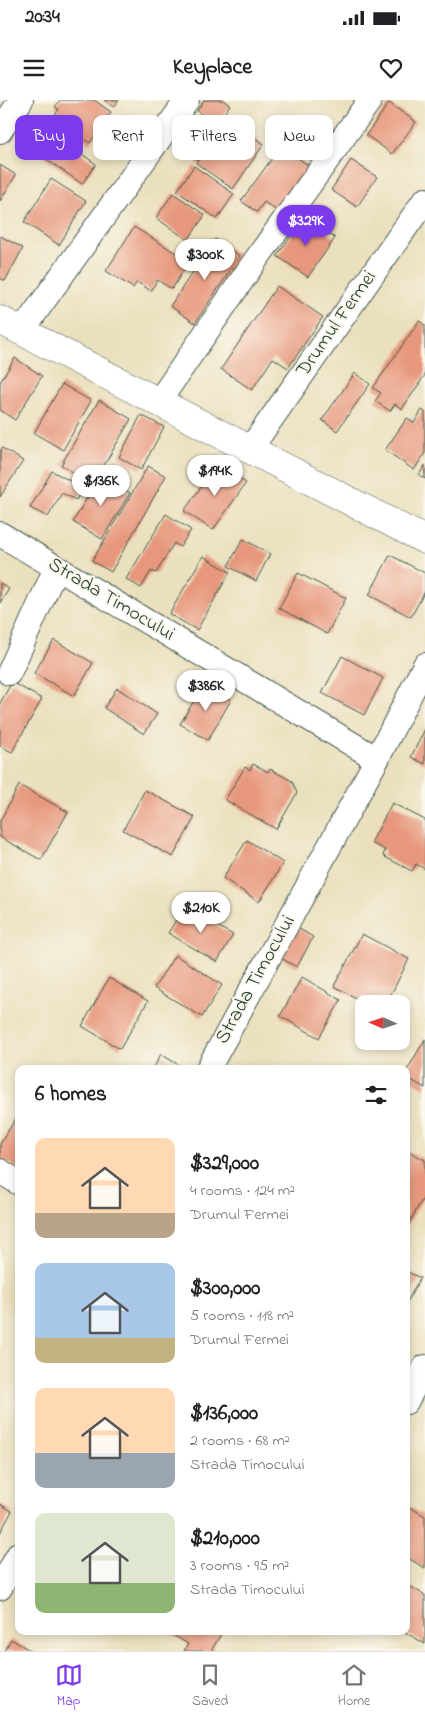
<!DOCTYPE html>
<html lang="en">
<head>
<meta charset="utf-8">
<style>
  body { margin:0; font-family:"Indie Flower",sans-serif; background:#f6f6f6; color:#202124; height:100vh; display:flex; flex-direction:column; font-size:19px; white-space:nowrap }
  * { box-sizing:border-box; margin:0 }
  p { font-size:16px; color:#757577 }
  .icon { flex:none; width:28px; height:28px; fill:none; stroke:currentColor; stroke-width:2; stroke-linecap:round; stroke-linejoin:round }
  .map { position:relative; flex:1; overflow:hidden }
  .sheet { position:absolute; left:15px; top:965px; width:395px; height:570px; display:flex; flex-direction:column; background:#fff; border-radius:10px; box-shadow:0 2px 8px #0003 }
  .sheet>* { flex:none }
  .banner { position:absolute; left:15px; top:15px; width:395px; height:45px; display:flex; gap:10px }
  .needle { width:32px; rotate:273deg }
  .tools { position:absolute; left:355px; top:895px; display:grid; gap:10px }
  .tools a { display:grid; place-items:center; width:55px; height:55px; border-radius:10px; background:#fff; box-shadow:0 2px 8px #0003; font-size:25px }
  .price { position:absolute; translate:-50% -42px; padding:0 11px; border-radius:18px; background:#fff; color:#222; font-size:16px; line-height:32px; filter:drop-shadow(0 1px 2px #0008) }
  .price::after { content:''; position:absolute; left:50%; top:30px; width:15px; height:11px; margin-left:-8px; background:inherit; clip-path:polygon(0 0,100% 0,50% 100%) }
  .price.selected { background:#7c3aed; color:#fff }
  ul { padding:0; list-style:none }
  li { display:flex; align-items:center; gap:15px; height:125px; padding:0 20px }
  li span { display:grid; place-items:center; flex:none; width:140px; height:100px; border-radius:10px; color:#555 }
  li>.icon { margin-inline-start:auto }
  span .icon { width:60px; height:60px; fill:#fffc; stroke-width:1 }
  li b { font-size:21px }
  h2 { display:flex; justify-content:space-between; align-items:center; height:60px; padding:0 20px; font-size:21px }
  .tag { padding:0 18px; border-radius:10px; background:#fff; box-shadow:0 2px 8px #0003; font-size:18px; line-height:45px }
  .tag.selected { background:#7c3aed; color:#fff }
  .status { display:flex; justify-content:space-between; align-items:center; height:35px; padding:0 25px; background:#fff; direction:ltr }
  .status svg { height:14px; fill:currentColor }
  header { display:flex; justify-content:space-between; align-items:center; height:65px; padding:0 20px; background:#fff; font-size:22px; font-weight:700 }
  .tab-bar { display:flex; justify-content:space-around; align-items:center; height:70px; border-top:1px solid #e0e0e0; background:#fff; font-size:14px; color:#757577 }
  .tab-bar a { display:grid; justify-items:center; gap:2px }
  .tab-bar .selected { color:#7c3aed }
  .map>svg:first-child { display:block }
</style>
</head>
<body>
<div class="status"><b>20:34</b><svg viewBox="0 0 49 12"><path d="M0 12V9h3v3zM5 12V6h3v6zM10 12V3h3v9zM15 12V0h3v12zM26 1h20v11H26zM47 4h2v5h-2z"/></svg></div>
<header><svg class="icon" aria-label="menu" viewBox="0 0 24 24"><path d="M4 6h16M4 12h16M4 18h16"/></svg>Keyplace<svg class="icon" aria-label="heart" viewBox="0 0 24 24"><path d="M12 20l-8-8c-3-5 5-10 8-4 3-6 11-1 8 4z"/></svg></header>
<div class="map">
<svg width="425" height="1551" viewBox="0 0 425 1551">
  <rect width="100%" height="100%" fill="#fbf7ec"/>
  <filter id="ink" filterUnits="userSpaceOnUse"><feTurbulence type="fractalNoise" baseFrequency=".02" numOctaves="2"/><feDisplacementMap in="SourceGraphic" scale="10" xChannelSelector="R" yChannelSelector="G"/><feConvolveMatrix kernelMatrix="1 2 1 2 8 2 1 2 1" color-interpolation-filters="sRGB"/></filter>
  <filter id="wash" filterUnits="userSpaceOnUse"><feTurbulence type="fractalNoise" baseFrequency=".0096" numOctaves="4" result="noise"/><feDisplacementMap in="SourceGraphic" scale="20" xChannelSelector="R" yChannelSelector="G"/><feGaussianBlur stdDeviation="1.12" result="paint"/><feColorMatrix in="noise" values="0 0 0 0 0 0 0 0 0 0 0 0 0 0 0 0 0 1.4 0 .05"/><feComposite in="paint" operator="in"/></filter>
  <g filter="url(#wash)">
    <rect width="100%" height="100%" fill="#ebe0be"/>
    <g id="blocks">
      <g fill="#e7977c">
        <polygon points="60,0 94,0 111,12 90,43 53,18 59,9 55,7"/>
        <polygon points="104,0 119,0 114,7"/>
        <polygon points="204,0 223,0 230,5 216,25 197,11"/>
        <polygon points="389,3 416,22 392,54 366,35"/>
        <polygon points="234,24 264,44 233,89 196,63 207,46 215,52"/>
        <polygon points="56,36 96,64 82,84 42,56"/>
        <polygon points="281,46 312,68 280,113 264,102 257,112 241,101"/>
        <polygon points="351,60 377,77 357,107 331,90"/>
        <polygon points="0,65 16,75 0,101"/>
        <polygon points="194,66 234,94 217,119 177,91"/>
        <polygon points="51,79 86,101 59,145 24,122"/>
        <polygon points="173,93 205,115 188,140 156,118"/>
        <polygon points="304,117 335,138 308,177 277,156"/>
        <polygon points="134,127 189,161 172,189 157,180 151,191 137,182 133,188 106,171"/>
        <polygon points="0,136 23,148 5,181 0,178"/>
        <polygon points="215,139 240,156 195,223 170,206"/>
        <polygon points="277,186 323,217 288,268 273,258 252,290 221,269"/>
        <polygon points="419,221 425,225 425,275 402,309 395,304 390,311 375,301 381,293 373,288"/>
        <polygon points="15,258 42,276 15,320 0,310 0,282"/>
        <polygon points="355,273 370,284 337,331 322,320"/>
        <polygon points="62,284 91,301 63,350 34,333"/>
        <polygon points="99,300 131,319 93,384 61,365"/>
        <polygon points="422,310 425,312 425,353 414,370 385,350 407,318 414,323"/>
        <polygon points="141,315 164,327 141,370 119,357"/>
        <polygon points="2,348 23,361 0,397 0,352"/>
        <polygon points="218,363 246,383 213,430 184,411"/>
        <polygon points="425,365 425,379 419,375"/>
        <polygon points="148,366 166,376 111,472 92,461"/>
        <polygon points="52,371 83,388 76,400 62,393 48,417 30,408"/>
        <polygon points="100,376 130,393 102,439 73,422"/>
        <polygon points="166,414 191,430 180,447 174,443 156,473 151,471 141,488 126,479"/>
        <polygon points="243,439 270,454 256,481 228,466"/>
        <polygon points="390,455 425,473 425,491 411,517 369,495"/>
        <polygon points="203,456 230,472 197,530 169,514"/>
        <polygon points="298,473 346,498 327,534 279,508"/>
        <polygon points="0,483 9,489 0,503"/>
        <polygon points="54,540 93,563 74,596 34,573"/>
        <polygon points="342,556 383,578 364,615 322,593"/>
        <polygon points="12,582 42,599 12,652 0,646 0,603"/>
        <polygon points="204,584 231,600 208,640 180,624"/>
        <polygon points="117,588 157,614 144,634 104,608"/>
        <polygon points="425,629 425,664 411,657"/>
        <polygon points="253,664 268,672 270,669 292,681 297,693 276,729 225,700 245,667 250,670"/>
        <polygon points="19,685 68,712 41,760 0,737 0,721"/>
        <polygon points="145,690 195,717 173,757 123,730"/>
        <polygon points="392,703 425,720 425,769 416,764 412,771 383,756 385,750 371,743"/>
        <polygon points="247,740 283,763 259,802 223,778"/>
        <polygon points="184,807 233,835 217,862 168,833"/>
        <polygon points="291,824 313,837 297,867 275,855"/>
        <polygon points="362,834 409,859 386,904 367,904 334,886"/>
        <polygon points="175,855 222,885 202,917 154,888"/>
        <polygon points="302,877 341,900 319,938 280,916"/>
        <polygon points="109,878 148,901 120,949 82,926"/>
        <polygon points="425,939 425,988 406,977 406,972"/>
        <polygon points="161,954 185,969 153,969"/>
        <polygon points="19,1013 19,1069 0,1058 0,1044"/>
        <polygon points="406,1050 425,1060 425,1095 406,1128"/>
        <polygon points="406,1171 420,1178 406,1204"/>
        <polygon points="0,1404 12,1411 0,1433"/>
        <polygon points="406,1405 425,1416 425,1468 406,1457"/>
        <polygon points="406,1484 425,1495 425,1544 403,1531 406,1531"/>
        <polygon points="166,1531 223,1531 212,1549 215,1551 184,1551 188,1544"/>
        <polygon points="11,1539 31,1551 4,1551"/>
      </g>
    </g>
  </g>
  <g filter="url(#ink)">
    <use href="#blocks" fill-opacity="0" stroke="#3e5549" stroke-width="1"/>
    <g fill="none" stroke-linecap="round" stroke-linejoin="round">
      <defs>
        <g id="minor">
          <polyline points="0,31 21,0"/>
          <polyline points="22,231 187,0"/>
          <polyline points="159,301 255,161 370,0"/>
          <polyline points="250,349 425,100"/>
          <polyline points="0,434 377,659"/>
          <polyline points="9,573 56,468"/>
          <polyline points="208,969 377,659 425,565"/>
          <polyline points="0,1071 19,1083"/>
          <polyline points="406,1302 425,1267"/>
          <polyline points="0,1488 19,1454"/>
        </g>
        <polyline id="tertiary" points="0,220 425,440"/>
      </defs>
      <use href="#minor" stroke="#3e5549" stroke-width="26"/>
      <use href="#tertiary" stroke="#3e5549" stroke-width="29"/>
      <use href="#minor" stroke="#fff" stroke-width="24"/>
      <use href="#tertiary" stroke="#fff" stroke-width="28"/>
    </g>
  </g>
  <g text-anchor="middle" dominant-baseline="central" stroke-width="4" stroke-linejoin="round" paint-order="stroke">
    <g font-size="20" fill="#1f3d34" stroke="#fbf7ec">
      <text transform="translate(337 224) rotate(-55)">Drumul Fermei</text>
      <text transform="translate(111 500) rotate(31)">Strada Timocului</text>
      <text transform="translate(256 880) rotate(-61)">Strada Timocului</text>
    </g>
  </g>
</svg>
<div class="tools">
<a><svg class="needle" viewBox="-14 -14 28 28"><path d="M0-13l5 13h-10z" fill="#e53935"/><path d="M0 13l5-13h-10z" fill="#757577"/></svg></a>
</div>
<b class="price selected" style="left:306px;top:147px">$329K</b>
<b class="price" style="left:205px;top:181px">$300K</b>
<b class="price" style="left:215px;top:397px">$194K</b>
<b class="price" style="left:101px;top:407px">$136K</b>
<b class="price" style="left:206px;top:612px">$386K</b>
<b class="price" style="left:201px;top:834px">$210K</b>
<div class="banner">
<a class="tag selected">Buy</a>
<a class="tag">Rent</a>
<a class="tag">Filters</a>
<a class="tag">New</a>
</div>
<section class="sheet">
<h2>6 homes<svg class="icon" aria-label="filters" viewBox="0 0 24 24"><path d="M4 7h16M4 17h16"/><circle cx="9" cy="7" r="2"/><circle cx="15" cy="17" r="2"/></svg></h2>
<ul>
<li><span style="background:linear-gradient(#ffd9b3 75%,#b9a48a 0)"><svg class="icon" aria-label="home" viewBox="0 0 24 24"><path d="M3 11l9-7 9 7M6 9v11h12V9"/></svg></span><div><b>$329,000</b><p>4 rooms · 124 m²</p><p>Drumul Fermei</p></div></li>
<li><span style="background:linear-gradient(#a9c7e8 75%,#c2b280 0)"><svg class="icon" aria-label="home" viewBox="0 0 24 24"><path d="M3 11l9-7 9 7M6 9v11h12V9"/></svg></span><div><b>$300,000</b><p>5 rooms · 118 m²</p><p>Drumul Fermei</p></div></li>
<li><span style="background:linear-gradient(#ffd9b3 65%,#9aa5b1 0)"><svg class="icon" aria-label="home" viewBox="0 0 24 24"><path d="M3 11l9-7 9 7M6 9v11h12V9"/></svg></span><div><b>$136,000</b><p>2 rooms · 68 m²</p><p>Strada Timocului</p></div></li>
<li><span style="background:linear-gradient(#dfe7d0 70%,#8fb573 0)"><svg class="icon" aria-label="home" viewBox="0 0 24 24"><path d="M3 11l9-7 9 7M6 9v11h12V9"/></svg></span><div><b>$210,000</b><p>3 rooms · 95 m²</p><p>Strada Timocului</p></div></li>
</ul>
</section>
</div>
<nav class="tab-bar">
<a class="selected"><svg class="icon" aria-label="map" viewBox="0 0 24 24"><path d="M3 6l6-2 6 2 6-2v14l-6 2-6-2-6 2zM9 4v14M15 6v14"/></svg>Map</a>
<a><svg class="icon" aria-label="saved" viewBox="0 0 24 24"><path d="M7 4h10v16l-5-4-5 4z"/></svg>Saved</a>
<a><svg class="icon" aria-label="home" viewBox="0 0 24 24"><path d="M3 11l9-7 9 7M6 9v11h12V9"/></svg>Home</a>
</nav>
</body>
</html>
